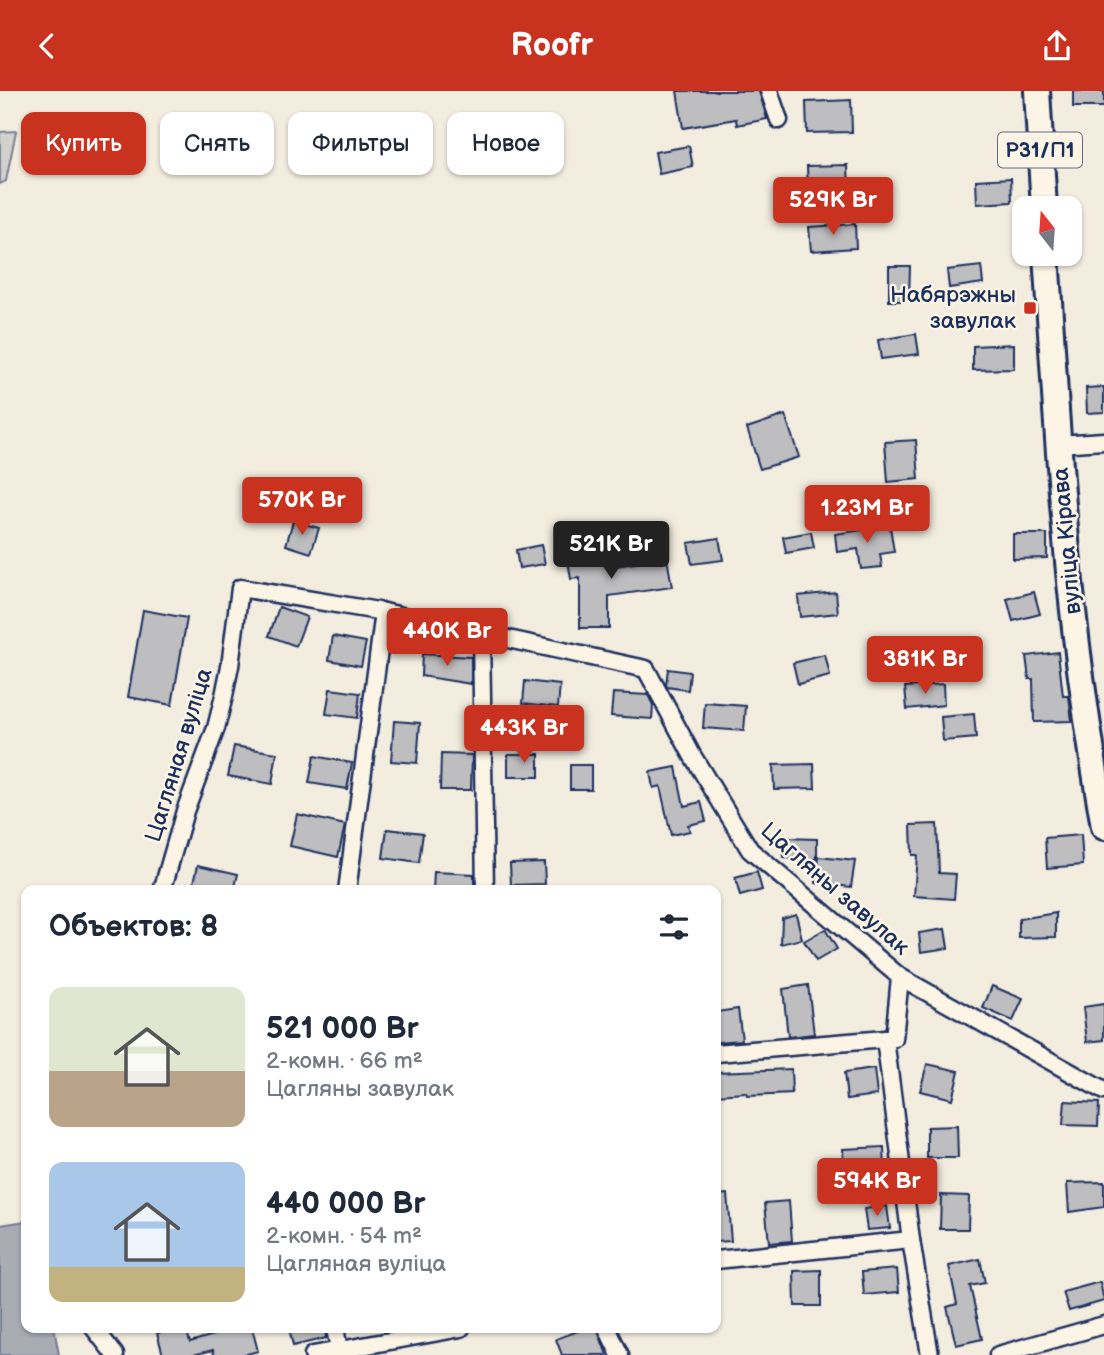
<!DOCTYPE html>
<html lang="ru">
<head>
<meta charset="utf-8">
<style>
  body { margin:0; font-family:"Balsamiq Sans",sans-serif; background:#f6f6f7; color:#1f2937; height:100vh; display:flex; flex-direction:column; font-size:26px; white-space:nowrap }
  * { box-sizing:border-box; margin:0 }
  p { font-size:23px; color:#747a83 }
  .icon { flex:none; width:38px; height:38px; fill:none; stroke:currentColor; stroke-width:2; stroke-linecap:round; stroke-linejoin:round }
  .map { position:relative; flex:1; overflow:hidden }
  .details { position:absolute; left:21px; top:794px; width:700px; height:448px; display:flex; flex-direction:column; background:#fff; border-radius:14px; box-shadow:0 2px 5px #0004 }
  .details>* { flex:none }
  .banner { position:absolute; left:21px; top:21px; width:700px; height:63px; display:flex; gap:14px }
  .needle { width:46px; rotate:343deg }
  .buttons { position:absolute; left:1012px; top:105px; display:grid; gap:14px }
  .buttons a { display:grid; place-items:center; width:70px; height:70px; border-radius:14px; background:#fff; box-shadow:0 2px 5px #0004; font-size:35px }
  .price { position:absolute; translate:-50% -60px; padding:0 16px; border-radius:7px; background:#c8321e; color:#fff; font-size:23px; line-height:46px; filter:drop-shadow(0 2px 4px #0008) }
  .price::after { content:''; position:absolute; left:50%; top:42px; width:21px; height:16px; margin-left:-10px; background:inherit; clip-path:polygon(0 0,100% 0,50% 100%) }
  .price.current { background:#222; color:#fff }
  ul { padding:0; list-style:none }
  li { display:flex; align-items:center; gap:21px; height:175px; padding:0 28px }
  li span { display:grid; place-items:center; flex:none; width:196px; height:140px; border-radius:14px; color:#555 }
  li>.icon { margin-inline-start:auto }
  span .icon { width:84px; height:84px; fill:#fffc; stroke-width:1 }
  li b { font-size:30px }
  h2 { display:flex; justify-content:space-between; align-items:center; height:84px; padding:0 28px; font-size:30px }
  .tag { padding:0 24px; border-radius:14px; background:#fff; box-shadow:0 2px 5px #0004; font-size:24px; line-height:63px }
  .tag.current { background:#c8321e; color:#fff }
  header { display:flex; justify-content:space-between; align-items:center; height:91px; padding:0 28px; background:#c8321e; color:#fff; font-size:32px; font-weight:700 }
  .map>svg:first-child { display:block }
</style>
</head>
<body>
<header><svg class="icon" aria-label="back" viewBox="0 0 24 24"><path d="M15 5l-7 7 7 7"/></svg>Roofr<svg class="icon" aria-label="share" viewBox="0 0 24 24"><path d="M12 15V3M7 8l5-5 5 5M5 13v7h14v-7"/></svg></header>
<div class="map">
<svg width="1104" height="1264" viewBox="0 0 1104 1264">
  <rect width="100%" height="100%" fill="#f3ede0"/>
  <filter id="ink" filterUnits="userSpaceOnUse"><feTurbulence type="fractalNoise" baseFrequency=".0143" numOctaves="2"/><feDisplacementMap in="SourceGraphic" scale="14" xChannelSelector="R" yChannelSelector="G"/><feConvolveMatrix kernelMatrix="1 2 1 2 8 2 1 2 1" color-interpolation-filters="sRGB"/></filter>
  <g filter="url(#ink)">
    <polygon fill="#d3d1cc" stroke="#778095" stroke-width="2" points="16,40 6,90 0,93 0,41"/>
    <polygon fill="#a9acb3" stroke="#707a91" stroke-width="2" points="26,1130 26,1237 54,1237 59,1264 0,1264 0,1134"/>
    <g fill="#bebec0" stroke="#1b2f5e" stroke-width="2">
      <polygon points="677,0 759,0 767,28 737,34 736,28 683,37"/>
      <rect x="1073" y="0" width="31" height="16"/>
      <polygon points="851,9 852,41 807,42 806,11"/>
      <polygon points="689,55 693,76 659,83 655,61"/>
      <polygon points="848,74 849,99 808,100 807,75"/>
      <polygon points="1011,87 1012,111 977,113 976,89"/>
      <polygon points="855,133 856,157 811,160 809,136"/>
      <polygon points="889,175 910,175 909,210 889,210"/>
      <polygon points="981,175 983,192 949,197 947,179"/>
      <polygon points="916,243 919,263 881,268 878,249"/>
      <polygon points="1014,253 1014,278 973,279 973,255"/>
      <polygon points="1104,296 1104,321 1087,322 1086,297"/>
      <polygon points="785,324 799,366 760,378 747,337"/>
      <polygon points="916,349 919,388 888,391 885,351"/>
      <polygon points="293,430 319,437 311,462 286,454"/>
      <polygon points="890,435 894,461 880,463 882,476 861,478 858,458 837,461 835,443"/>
      <polygon points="811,441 814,457 786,462 783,446"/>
      <polygon points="1013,443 1047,443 1047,467 1013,468"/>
      <polygon points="719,447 723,469 692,473 688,452"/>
      <polygon points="605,452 609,476 667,467 672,496 609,505 609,537 580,537 580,487 571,488 566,458"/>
      <polygon points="541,454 545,473 519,477 516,459"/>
      <polygon points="836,501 838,522 800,526 798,505"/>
      <polygon points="1034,501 1040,523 1013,530 1007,508"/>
      <polygon points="279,516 307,526 296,555 269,545"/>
      <polygon points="143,519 187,527 172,614 128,606"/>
      <polygon points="333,545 366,551 361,575 329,569"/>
      <polygon points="1058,561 1063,605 1069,605 1072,630 1034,631 1033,588 1029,588 1026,565"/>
      <polygon points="422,563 471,566 471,593 421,585"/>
      <polygon points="825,564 830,585 798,593 793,572"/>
      <polygon points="668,578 690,581 688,599 667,596 666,593"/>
      <polygon points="525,590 560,594 558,616 523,612"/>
      <polygon points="943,593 944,614 907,618 905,596"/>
      <polygon points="330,598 360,602 357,627 326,623"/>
      <polygon points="613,602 648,604 653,614 652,628 611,625"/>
      <polygon points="705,612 746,615 744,640 703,637"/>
      <polygon points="974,623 976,647 943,650 941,626"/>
      <polygon points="394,630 420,632 417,672 391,670"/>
      <polygon points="234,655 277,662 272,693 228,685"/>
      <polygon points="441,663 472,664 471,699 440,699"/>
      <rect x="508" y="663" width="31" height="23"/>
      <polygon points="314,665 352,672 347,698 309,692"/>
      <polygon points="814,673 815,697 774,698 773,674"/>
      <rect x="570" y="674" width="21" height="24"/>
      <polygon points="676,676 684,715 701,711 706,730 688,734 690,740 671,744 660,695 653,697 650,681"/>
      <polygon points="297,723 345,734 338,766 290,755"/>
      <polygon points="937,733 939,782 956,783 954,808 914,805 917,764 912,764 911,734"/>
      <polygon points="387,738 423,742 419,772 383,767"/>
      <polygon points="1081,744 1083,774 1047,777 1045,747"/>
      <polygon points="784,747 817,748 817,768 783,767"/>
      <polygon points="819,766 855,770 851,796 816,792"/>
      <polygon points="544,771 545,793 511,794 510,772"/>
      <polygon points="198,774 238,783 234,800 192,800"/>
      <polygon points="434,781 474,783 474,800 433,800"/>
      <polygon points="757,781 762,799 740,805 735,787"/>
      <polygon points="1056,822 1056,846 1019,847 1019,828"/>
      <polygon points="796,823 802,848 781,853 782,827"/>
      <polygon points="825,838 837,858 816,870 804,850"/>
      <polygon points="945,838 948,857 921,861 919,842"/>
      <polygon points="808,894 814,943 788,946 783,898"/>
      <polygon points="992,895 1023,908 1013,930 983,917"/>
      <polygon points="1104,913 1104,949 1087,951 1083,916"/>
      <polygon points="738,918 742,949 716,951 716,921"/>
      <polygon points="927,973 959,980 952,1008 920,1000"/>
      <polygon points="791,978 792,1003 747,1005 746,1002 716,1004 716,981"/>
      <polygon points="874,978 877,1004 847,1008 844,982"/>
      <polygon points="1065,1010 1099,1012 1098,1035 1063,1034"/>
      <polygon points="957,1035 958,1067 927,1067 927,1036"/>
      <polygon points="884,1056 885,1081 844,1082 843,1058"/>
      <polygon points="1104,1091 1104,1116 1069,1121 1067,1092"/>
      <polygon points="727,1103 731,1150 716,1151 716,1104"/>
      <polygon points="941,1104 969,1105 968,1138 940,1138"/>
      <polygon points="789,1110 792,1150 769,1152 765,1112"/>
      <polygon points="887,1115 890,1137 867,1139 864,1118"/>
      <polygon points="980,1168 985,1192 970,1195 982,1248 956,1254 947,1216 957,1213 949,1175"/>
      <polygon points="897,1178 899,1201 864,1204 862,1181"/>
      <polygon points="821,1179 821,1215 795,1215 794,1180"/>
      <polygon points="1100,1191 1104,1210 1069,1220 1063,1201"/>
      <polygon points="178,1237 186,1237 190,1251 237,1237 252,1237 258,1260 243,1264 214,1264 213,1259 193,1264 163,1264 157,1242"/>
      <polygon points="289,1237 325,1237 326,1247 293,1255"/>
      <polygon points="586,1237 597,1237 607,1264 562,1264 556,1248"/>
    </g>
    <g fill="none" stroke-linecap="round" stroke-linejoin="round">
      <defs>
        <g id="minor">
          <polyline points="769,0 779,29"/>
          <polyline points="1058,353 1104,350"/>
          <polyline points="481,543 485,800"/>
          <polyline points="162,800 185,720 216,637 224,605 230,575 240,497 384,521 646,578 692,664 750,759 900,886 1104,1000"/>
          <polyline points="347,800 384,521"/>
          <polyline points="900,886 894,948 885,948 911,1149 930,1264"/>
          <polyline points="716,962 885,948"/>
          <polyline points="716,1169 911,1149"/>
          <polyline points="94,1237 115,1264"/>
          <polyline points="335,1237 340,1264"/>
          <polyline points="607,1237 620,1264"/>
          <polyline points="313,1264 461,1237"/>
          <polyline points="998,1264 1104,1234"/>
        </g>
        <g id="primary">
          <polyline points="1037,0 1044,117"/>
          <path d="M 1046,163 C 1055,301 1062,440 1080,578 C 1087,631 1095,683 1104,736"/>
        </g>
      </defs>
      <use href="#minor" stroke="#1b2f5e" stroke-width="21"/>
      <use href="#primary" stroke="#1b2f5e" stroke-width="30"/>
      <use href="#minor" stroke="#fcf5e5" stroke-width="16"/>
      <use href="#primary" stroke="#fcf5e5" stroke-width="24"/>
    </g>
  </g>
  <rect fill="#c8321e" stroke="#fcf5e5" stroke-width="2.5" x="1023" y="210" width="14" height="14" rx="3.5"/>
  <g text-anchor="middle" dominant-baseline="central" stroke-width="5" stroke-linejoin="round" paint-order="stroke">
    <rect fill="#fcf5e5" stroke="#5e6a86" stroke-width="2" x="998" y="41.5" width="84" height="35" rx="5"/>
    <g font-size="21" font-weight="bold" fill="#1b2f5e">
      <text x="1040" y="59">Р31/П1</text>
    </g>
    <g font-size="23" fill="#1b2f5e" stroke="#fcf5e5" text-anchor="end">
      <text x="1016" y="204">Набярэжны<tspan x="1016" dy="26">завулак</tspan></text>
    </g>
    <g font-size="23" fill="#1b2f5e" stroke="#fcf5e5">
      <text transform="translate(1067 450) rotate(-95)">вуліца Кірава</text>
      <text transform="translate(179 664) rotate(-73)">Цагляная вуліца</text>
      <text transform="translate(835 798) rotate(41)">Цагляны завулак</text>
    </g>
  </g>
</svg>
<div class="buttons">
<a><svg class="needle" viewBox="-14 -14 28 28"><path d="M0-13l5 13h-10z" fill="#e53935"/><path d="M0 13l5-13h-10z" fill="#747a83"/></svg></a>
</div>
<b class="price" style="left:833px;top:146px">529K Br</b>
<b class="price" style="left:302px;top:446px">570K Br</b>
<b class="price" style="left:867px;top:454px">1.23M Br</b>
<b class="price current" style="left:611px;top:490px">521K Br</b>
<b class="price" style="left:447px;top:577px">440K Br</b>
<b class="price" style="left:925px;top:605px">381K Br</b>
<b class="price" style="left:524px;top:674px">443K Br</b>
<b class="price" style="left:877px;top:1127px">594K Br</b>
<div class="banner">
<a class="tag current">Купить</a>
<a class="tag">Снять</a>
<a class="tag">Фильтры</a>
<a class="tag">Новое</a>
</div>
<section class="details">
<h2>Объектов: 8<svg class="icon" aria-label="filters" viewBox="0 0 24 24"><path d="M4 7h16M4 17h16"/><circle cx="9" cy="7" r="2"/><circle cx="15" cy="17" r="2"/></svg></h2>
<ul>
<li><span style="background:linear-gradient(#dfe7d0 60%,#b9a48a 0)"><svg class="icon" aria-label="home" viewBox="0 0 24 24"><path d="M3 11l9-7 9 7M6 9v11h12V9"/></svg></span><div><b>521 000 Br</b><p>2-комн. · 66 m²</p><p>Цагляны завулак</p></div></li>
<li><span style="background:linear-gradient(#a9c7e8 75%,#c2b280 0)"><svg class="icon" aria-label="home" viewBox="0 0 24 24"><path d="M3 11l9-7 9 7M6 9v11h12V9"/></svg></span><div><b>440 000 Br</b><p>2-комн. · 54 m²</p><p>Цагляная вуліца</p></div></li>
</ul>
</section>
</div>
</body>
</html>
